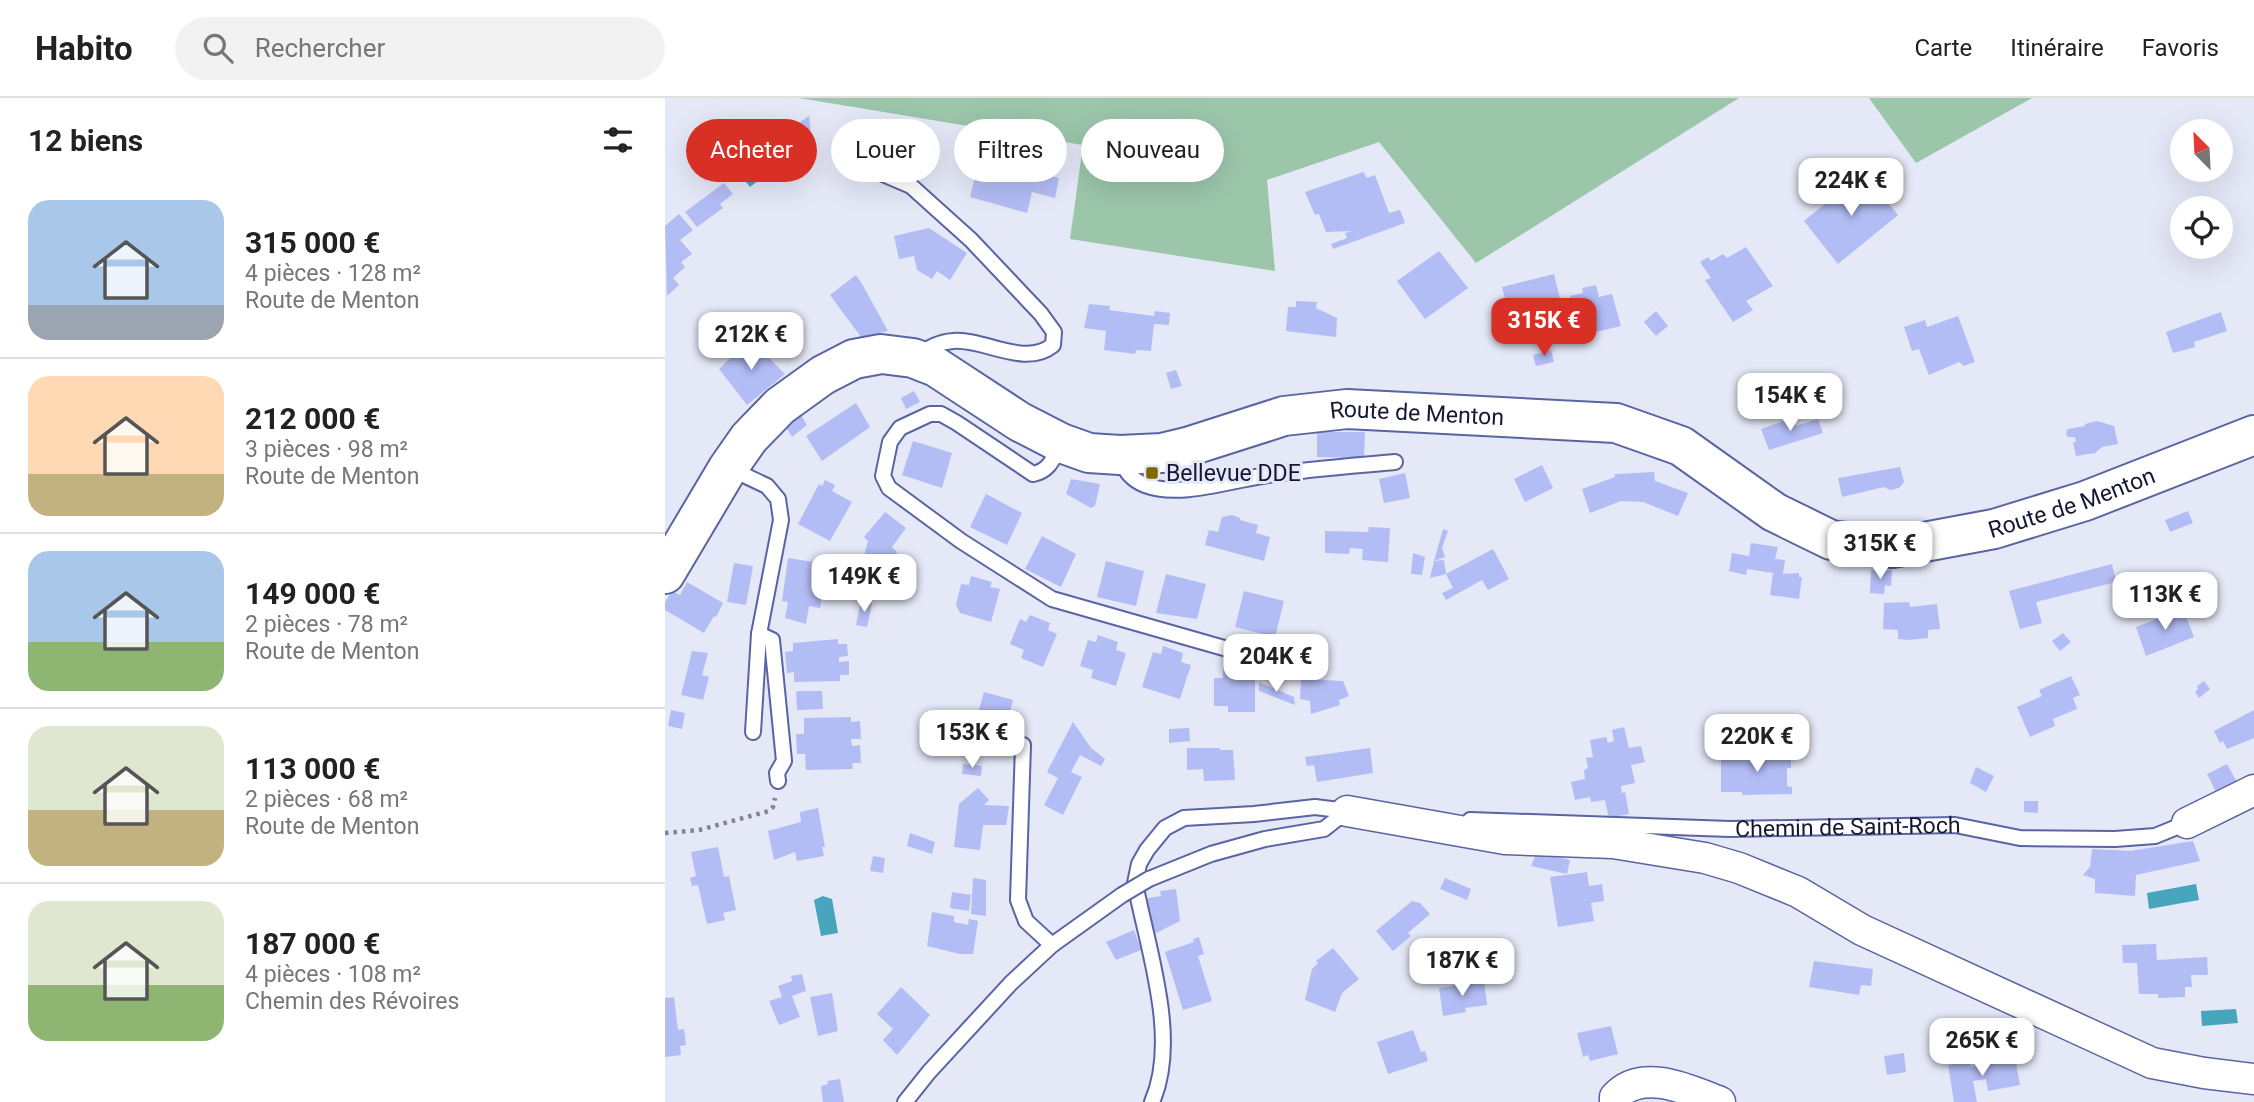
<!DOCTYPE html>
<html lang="fr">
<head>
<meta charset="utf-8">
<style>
  body { margin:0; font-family:Roboto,sans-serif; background:#f2f2f2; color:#222; height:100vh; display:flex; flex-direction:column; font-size:26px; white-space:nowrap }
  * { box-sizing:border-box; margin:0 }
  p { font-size:23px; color:#767676 }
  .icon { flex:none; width:38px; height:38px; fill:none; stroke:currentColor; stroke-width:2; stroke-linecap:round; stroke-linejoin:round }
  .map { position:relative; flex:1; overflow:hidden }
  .drawer { display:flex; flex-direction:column; background:#fff; width:665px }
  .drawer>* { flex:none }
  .guide { position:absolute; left:21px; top:21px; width:665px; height:63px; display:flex; gap:14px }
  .needle { width:46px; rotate:336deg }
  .tools { position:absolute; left:1505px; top:21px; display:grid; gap:14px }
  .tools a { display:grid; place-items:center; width:63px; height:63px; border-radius:50%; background:#fff; box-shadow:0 7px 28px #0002; font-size:35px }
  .price { position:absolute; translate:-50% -60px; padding:0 16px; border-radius:14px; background:#fff; color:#222; font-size:23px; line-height:46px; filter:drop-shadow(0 2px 4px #0008) }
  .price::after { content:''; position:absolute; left:50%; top:42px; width:21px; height:16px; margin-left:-10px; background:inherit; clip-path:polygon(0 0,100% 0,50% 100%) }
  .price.current { background:#d93025; color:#fff }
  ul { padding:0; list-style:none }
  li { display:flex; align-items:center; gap:21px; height:175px; padding:0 28px }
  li+li { border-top:2px solid #e0e0e0 }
  li span { display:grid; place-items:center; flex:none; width:196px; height:140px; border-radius:21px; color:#555 }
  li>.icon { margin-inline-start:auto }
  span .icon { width:84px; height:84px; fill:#fffc; stroke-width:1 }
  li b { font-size:30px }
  h2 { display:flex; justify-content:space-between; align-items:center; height:84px; padding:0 28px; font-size:30px }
  .tag { padding:0 24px; border-radius:32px; background:#fff; box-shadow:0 7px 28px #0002; font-size:24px; line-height:63px }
  .tag.current { background:#d93025; color:#fff }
  header { display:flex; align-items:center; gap:42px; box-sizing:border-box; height:98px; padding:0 35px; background:#fff; border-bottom:2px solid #e0e0e0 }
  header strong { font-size:33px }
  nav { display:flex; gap:38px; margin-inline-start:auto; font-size:24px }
  .search { width:490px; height:63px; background:#f2f2f2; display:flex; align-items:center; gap:18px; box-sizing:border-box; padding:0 24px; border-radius:38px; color:#767676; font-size:26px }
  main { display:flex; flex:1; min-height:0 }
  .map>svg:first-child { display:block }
</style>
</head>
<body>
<header>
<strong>Habito</strong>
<div class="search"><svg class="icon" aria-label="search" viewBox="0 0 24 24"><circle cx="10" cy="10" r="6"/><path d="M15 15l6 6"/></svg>Rechercher</div>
<nav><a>Carte</a><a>Itinéraire</a><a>Favoris</a></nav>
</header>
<main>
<section class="drawer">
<h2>12 biens<svg class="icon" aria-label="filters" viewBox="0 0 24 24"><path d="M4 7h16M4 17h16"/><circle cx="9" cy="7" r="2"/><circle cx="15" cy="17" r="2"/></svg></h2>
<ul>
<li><span style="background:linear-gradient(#a9c7e8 75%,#9aa5b1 0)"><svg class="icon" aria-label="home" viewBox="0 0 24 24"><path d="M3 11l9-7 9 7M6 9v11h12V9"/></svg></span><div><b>315 000 €</b><p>4 pièces · 128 m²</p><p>Route de Menton</p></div></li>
<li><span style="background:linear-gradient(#ffd9b3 70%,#c2b280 0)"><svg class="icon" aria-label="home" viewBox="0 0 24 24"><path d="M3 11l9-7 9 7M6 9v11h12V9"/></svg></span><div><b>212 000 €</b><p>3 pièces · 98 m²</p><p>Route de Menton</p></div></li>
<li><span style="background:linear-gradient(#a9c7e8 65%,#8fb573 0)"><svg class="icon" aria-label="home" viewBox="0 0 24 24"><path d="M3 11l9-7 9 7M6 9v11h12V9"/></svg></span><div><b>149 000 €</b><p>2 pièces · 78 m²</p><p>Route de Menton</p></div></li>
<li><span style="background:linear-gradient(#dfe7d0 60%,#c2b280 0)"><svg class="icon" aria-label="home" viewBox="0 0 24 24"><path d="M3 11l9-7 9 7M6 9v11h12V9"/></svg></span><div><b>113 000 €</b><p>2 pièces · 68 m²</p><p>Route de Menton</p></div></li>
<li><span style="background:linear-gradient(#dfe7d0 60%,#8fb573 0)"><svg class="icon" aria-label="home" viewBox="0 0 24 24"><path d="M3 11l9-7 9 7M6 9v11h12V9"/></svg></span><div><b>187 000 €</b><p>4 pièces · 108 m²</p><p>Chemin des Révoires</p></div></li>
</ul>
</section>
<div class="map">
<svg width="1589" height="1004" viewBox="0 0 1589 1004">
  <rect width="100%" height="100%" fill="#e5e8f7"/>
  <g fill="#9bc6aa">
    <polygon points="134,0 1074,0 811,165 714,44 602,82 610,173 405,141 418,47"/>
    <polygon points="1204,0 1367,0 1251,65"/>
  </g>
  <g fill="#47a6bd">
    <polygon points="106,55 114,66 85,89 76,78"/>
    <polygon points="1531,786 1534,802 1484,811 1482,795"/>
    <polygon points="158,798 167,801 173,835 156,838 149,802"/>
    <polygon points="1571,911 1573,925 1537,928 1536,913"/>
  </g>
  <g fill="#b3bdf5">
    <polygon points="144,18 146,37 140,40 131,27"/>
    <polygon points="337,54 374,65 371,73 394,80 390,100 367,94 362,115 305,99 314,63 320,65 322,58 335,62"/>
    <polygon points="698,74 702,80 710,77 724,115 735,112 740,125 668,151 666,146 682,140 680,135 687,133 661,134 654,116 650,117 640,94"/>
    <polygon points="1198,75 1233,117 1173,166 1139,123"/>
    <polygon points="59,85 68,96 55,106 58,110 32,129 20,114"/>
    <polygon points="14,116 28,132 15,142 27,156 16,164 20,169 8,180 14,187 2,198 0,128"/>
    <polygon points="264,130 302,155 285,182 272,173 267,181 252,172 249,158 234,161 229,138"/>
    <polygon points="1081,149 1108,188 1081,203 1088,212 1068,224 1040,182 1046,180 1035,164 1043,159 1046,163 1058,156 1062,160"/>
    <polygon points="774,153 803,190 760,221 732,183"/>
    <polygon points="889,176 897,209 907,206 905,198 918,195 917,190 931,187 934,199 947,196 956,228 905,240 899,216 848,229 837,189"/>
    <polygon points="191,177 197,186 223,233 196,239 165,197"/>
    <polygon points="631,203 652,204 651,210 672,220 671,239 621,233 623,209 631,209"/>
    <polygon points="424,206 445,208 444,212 489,218 490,213 505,215 504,227 489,226 486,253 471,252 470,256 439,252 441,233 419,230"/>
    <polygon points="991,213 1003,228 991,238 979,224"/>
    <polygon points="1556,214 1562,233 1529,244 1530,249 1508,255 1501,234"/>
    <polygon points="1293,218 1310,264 1299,268 1294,264 1264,277 1254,251 1247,253 1239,229 1260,222 1262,229"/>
    <polygon points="85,241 120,276 82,307 54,271"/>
    <polygon points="886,252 889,264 871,268 868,257"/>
    <polygon points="511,272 517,288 506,291 501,275"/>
    <polygon points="249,293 255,304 241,311 236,300"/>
    <polygon points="191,305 205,329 157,363 141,338"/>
    <polygon points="136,317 142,327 127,339 121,329"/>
    <polygon points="1128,320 1131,328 1153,321 1158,335 1104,352 1096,331"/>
    <polygon points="1432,323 1449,328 1453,346 1437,349 1430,355 1411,358 1408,344 1411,344 1410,339 1402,339 1401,334 1403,331 1420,328 1420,326"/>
    <polygon points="652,334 700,334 699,360 652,359"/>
    <polygon points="248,343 287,355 277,390 237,377"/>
    <polygon points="877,367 888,390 860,404 849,381"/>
    <polygon points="1235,369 1239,384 1234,390 1225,392 1219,389 1177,399 1173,380"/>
    <polygon points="989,374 990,383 1023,395 1013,418 978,404 956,403 925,415 917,391 950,379 950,376"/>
    <polygon points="740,375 745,400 719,405 714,381"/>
    <polygon points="406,381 435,386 430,408 426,410 401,396"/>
    <polygon points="160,382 170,387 167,393 187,404 165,443 133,426 154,386 157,388"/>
    <polygon points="321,396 357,415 342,447 305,429"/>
    <polygon points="1523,413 1528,425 1505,434 1500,422"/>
    <polygon points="220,414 241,430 227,449 232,454 222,497 191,489 203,443 199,439"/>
    <polygon points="567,417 575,420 575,422 593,427 591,435 605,439 599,463 540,447 544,432 553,434 557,419"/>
    <polygon points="704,429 725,430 723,464 697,462 698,451 685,450 684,456 660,455 660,433 703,434"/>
    <polygon points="778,431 783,433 777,450 780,459 769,463"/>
    <polygon points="377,438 411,456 396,489 360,471"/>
    <polygon points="1086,445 1113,449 1110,461 1120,462 1118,476 1134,475 1134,479 1137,479 1134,501 1105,497 1108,475 1082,471 1081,477 1064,473 1067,455 1084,458"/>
    <polygon points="828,451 844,481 823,492 817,482 781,502 777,495 788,490 781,476"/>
    <polygon points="748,455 760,459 757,477 746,476"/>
    <polygon points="123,460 162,466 155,510 144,508 141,526 120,520 123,504 117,503"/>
    <polygon points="779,462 781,476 765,480 769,463"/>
    <polygon points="441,463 479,473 471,508 432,499"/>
    <polygon points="69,465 88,468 81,507 62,504"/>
    <polygon points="1447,466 1451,484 1371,504 1377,525 1355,531 1344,493"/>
    <polygon points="1206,472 1227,472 1226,488 1220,487 1219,496 1205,495"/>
    <polygon points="501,476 541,486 532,521 491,515"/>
    <polygon points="306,478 327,484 325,489 335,491 326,524 295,515 291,507 296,486 304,487"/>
    <polygon points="22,484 58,505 51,519 49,518 39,535 0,512 0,504 7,493 15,497"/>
    <polygon points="579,493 619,503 610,539 570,529"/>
    <polygon points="196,503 207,505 202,529 191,527"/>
    <polygon points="1244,504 1245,509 1272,506 1275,531 1263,532 1263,540 1244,542 1233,541 1233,532 1218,531 1219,505"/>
    <polygon points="1518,511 1529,539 1481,558 1471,529"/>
    <polygon points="365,517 385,525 383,532 392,536 378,569 356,560 359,552 345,546 355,521 361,524"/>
    <polygon points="1398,535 1406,544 1395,553 1387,543"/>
    <polygon points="433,537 453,544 451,552 461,555 451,588 426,580 428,572 415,568 423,542 431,544"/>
    <polygon points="173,541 173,546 182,546 183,558 174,559 174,564 184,563 184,577 175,577 175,583 129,584 129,574 122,575 120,554 128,553 128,545"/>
    <polygon points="498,548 518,555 516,564 526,567 515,601 477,589 488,554 496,556"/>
    <polygon points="27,553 43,555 37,577 44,579 38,602 16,597"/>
    <polygon points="558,570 579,571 580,581 590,581 590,614 563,614 563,608 549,608 549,580 558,580"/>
    <polygon points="1406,578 1415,597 1408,600 1412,611 1388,621 1390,628 1365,639 1352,609 1377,598 1374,592"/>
    <polygon points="636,581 678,583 684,598 674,602 675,607 646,616 645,603 635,601"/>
    <polygon points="1539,583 1545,591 1534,600 1530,594 1533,591 1532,588"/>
    <polygon points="594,584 629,599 630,607 594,593"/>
    <polygon points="134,593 157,593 158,611 132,612 131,594"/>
    <polygon points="319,594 348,602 341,628 351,631 346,651 337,649 334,658 303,649"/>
    <polygon points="6,612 20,615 17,631 3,628"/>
    <polygon points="1589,612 1589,640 1562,651 1558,643 1555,645 1549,633"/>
    <polygon points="186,619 186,624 195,623 196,641 186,641 187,648 195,647 196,665 187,665 188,671 141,672 140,656 132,656 131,636 139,636 139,620"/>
    <polygon points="408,624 426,650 440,661 436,668 415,657 406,674 417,679 398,717 379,707 393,680 382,674"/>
    <polygon points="959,629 964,650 976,648 980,664 966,667 970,685 956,688 957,695 960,694 964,716 944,720 940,702 926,704 925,699 910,702 906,684 920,681 919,672 923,670 921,660 928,659 925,642 941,639 943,645 949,643 947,632"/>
    <polygon points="524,630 525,643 504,645 504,631"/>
    <polygon points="522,650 555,650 555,652 568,652 570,682 539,683 538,671 522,672"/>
    <polygon points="705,650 708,675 652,684 649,667 642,668 640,659"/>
    <polygon points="1126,654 1126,670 1122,670 1122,688 1127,689 1127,696 1077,697 1077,694 1056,694 1056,662 1076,662 1076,655"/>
    <polygon points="298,666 317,668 316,678 297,676"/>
    <polygon points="1562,666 1573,686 1552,696 1542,676"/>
    <polygon points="1311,669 1329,678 1321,694 1305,685"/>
    <polygon points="313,690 324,702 319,707 344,708 341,727 318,727 315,752 289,749 294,706"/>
    <polygon points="1359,703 1373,703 1373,715 1359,714"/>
    <polygon points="153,710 160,749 157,749 159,758 132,763 130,754 109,762 103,733 136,724 135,714"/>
    <polygon points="245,735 270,744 267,756 242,748"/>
    <polygon points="1528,743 1535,763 1471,777 1470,798 1430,795 1430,781 1418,777 1425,769 1427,751 1465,753"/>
    <polygon points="53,749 59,779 64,778 71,812 58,815 60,822 42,826 33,787 27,788 25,780 31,778 26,754"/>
    <polygon points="872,754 905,762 902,776 866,768"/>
    <polygon points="208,758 220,760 218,775 205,773"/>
    <polygon points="922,774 924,788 937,786 939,803 926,805 929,823 893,829 885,779"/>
    <polygon points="308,780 321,782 321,818 306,816"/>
    <polygon points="780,780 806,791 802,802 775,791"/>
    <polygon points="511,791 515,823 489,836 480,818 477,801 496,798 495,793"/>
    <polygon points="287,794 306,797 304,813 285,810"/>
    <polygon points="747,803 755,805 765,816 743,835 746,838 728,853 711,833"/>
    <polygon points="267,814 289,818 289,824 303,827 304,821 313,823 308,856 295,856 262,848"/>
    <polygon points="469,832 476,852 451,862 441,844"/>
    <polygon points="534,839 539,856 533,858 547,903 518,912 500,854 529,844 528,841"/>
    <polygon points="1491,846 1492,862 1542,859 1543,877 1526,877 1527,889 1520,889 1520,899 1493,900 1493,896 1474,896 1472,865 1458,865 1457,847"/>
    <polygon points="668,850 694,881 677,895 670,914 640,902 647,871 653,865 651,863"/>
    <polygon points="1149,863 1208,871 1206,888 1196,887 1194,897 1144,889"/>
    <polygon points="137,876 141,893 127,898 135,919 114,927 104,903 117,899 113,888 127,883 126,878"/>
    <polygon points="819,883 822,907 800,910 801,914 778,918 774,890"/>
    <polygon points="236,889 265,917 232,957 218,942 228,931 212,916"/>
    <polygon points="167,895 173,933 153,938 145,899"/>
    <polygon points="9,899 13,932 19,931 21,947 15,948 16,957 0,959 0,900"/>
    <polygon points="946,928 953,956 925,963 923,957 918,959 912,935"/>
    <polygon points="748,932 756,954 760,953 763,963 723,976 712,944"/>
    <polygon points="1239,955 1241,974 1222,977 1219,958"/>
    <polygon points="1350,960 1355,987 1323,993 1321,981 1308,983 1312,1004 1289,1004 1283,967 1305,963 1306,969"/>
    <polygon points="175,981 179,1004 158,1004 156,988 163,986 162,983"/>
  </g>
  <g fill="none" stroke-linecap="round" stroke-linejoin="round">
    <defs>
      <g id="service">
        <path d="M 183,61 L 246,88 L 306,142 L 376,216 L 389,234 L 388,247 C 360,270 319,240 288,243 C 274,244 264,250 253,257"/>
        <path d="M 395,348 C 388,361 384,373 368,376 L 292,325 L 276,316 L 265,316 L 235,330 L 225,344 L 218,378 L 224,390 L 296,443 L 387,501 L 601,562"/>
        <path d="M 456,361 C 460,374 467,382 480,387 C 514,400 563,383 597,378 C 641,371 686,368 730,364"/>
        <polyline points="66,371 102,388 113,401 116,422 94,536 88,634"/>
        <polyline points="94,536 107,542 119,663 112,675 113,683"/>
        <polyline points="358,647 353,802 361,823 387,847"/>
        <path id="s1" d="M 805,722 L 1065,731 L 1290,727 L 1355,740 L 1450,741 L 1490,738 L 1522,725"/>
        <polyline points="484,781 546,756 600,741 659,731 682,713"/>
        <polyline points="240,1004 264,974 346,885 387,847 457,797"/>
        <path d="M 487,1004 C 515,941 482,849 470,785 L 474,766 L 482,752 L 500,730 L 519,720 L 589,716 L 650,709 L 682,713"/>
      </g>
      <g id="minor">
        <polyline points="682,713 840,741 948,745 1040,760 1074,770 1133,794 1197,832 1487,965 1539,975 1589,981"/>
        <polyline points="1522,725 1589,692"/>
        <path d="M 950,1004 L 950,999 C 977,969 1024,992 1055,1004"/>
      </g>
      <g id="secondary">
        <path id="s2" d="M 0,476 L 63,370 L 84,340 L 115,308 L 158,277 L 189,261 L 216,256 L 248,260 L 271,269 L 355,324 L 396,345 L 424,355 L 455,357 L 497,355 L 522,349 L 619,318 L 682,311 L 951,325 L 1016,348 L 1109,414 L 1166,442 L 1227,450 L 1329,431 L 1420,403 L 1589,337"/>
      </g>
    </defs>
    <use href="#service" stroke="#5a64a3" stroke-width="18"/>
    <use href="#minor" stroke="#5a64a3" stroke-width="33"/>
    <use href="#secondary" stroke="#5a64a3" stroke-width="42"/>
    <polyline stroke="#818498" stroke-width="4.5" stroke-dasharray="3.5 5" stroke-linecap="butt" points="0,735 34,732 104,713 108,709 110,700"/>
    <use href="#service" stroke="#fff" stroke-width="14"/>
    <use href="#minor" stroke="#fff" stroke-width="30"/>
    <use href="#secondary" stroke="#fff" stroke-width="38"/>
    <defs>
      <polyline id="service-bridge" points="457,797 484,781"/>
    </defs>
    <use href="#service-bridge" stroke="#5a64a3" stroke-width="18" stroke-linecap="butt"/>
    <use href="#service-bridge" stroke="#fff" stroke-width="14"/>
  </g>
  <rect fill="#7d6900" stroke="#e5e8f7" stroke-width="2.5" x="480" y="368" width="14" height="14" rx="3.5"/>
  <g text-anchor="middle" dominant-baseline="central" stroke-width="6" stroke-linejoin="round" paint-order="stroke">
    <g font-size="23" fill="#151832" stroke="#e5e8f7">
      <text stroke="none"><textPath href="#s2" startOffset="887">Route de Menton</textPath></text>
      <text stroke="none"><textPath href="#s2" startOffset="1580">Route de Menton</textPath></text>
      <text stroke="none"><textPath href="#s1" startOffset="378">Chemin de Saint-Roch</textPath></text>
    </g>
    <g font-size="23" fill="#151832" stroke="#e5e8f7" text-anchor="start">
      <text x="501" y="375">Bellevue DDE</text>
    </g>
  </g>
</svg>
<div class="tools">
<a><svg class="needle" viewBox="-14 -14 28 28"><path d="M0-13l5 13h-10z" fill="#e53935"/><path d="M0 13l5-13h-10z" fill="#767676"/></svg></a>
<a><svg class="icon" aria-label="locate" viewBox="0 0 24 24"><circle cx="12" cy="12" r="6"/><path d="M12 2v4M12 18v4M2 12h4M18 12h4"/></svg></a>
</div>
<b class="price" style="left:1186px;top:120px">224K €</b>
<b class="price current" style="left:879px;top:260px">315K €</b>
<b class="price" style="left:86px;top:274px">212K €</b>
<b class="price" style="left:1125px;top:335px">154K €</b>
<b class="price" style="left:1215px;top:483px">315K €</b>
<b class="price" style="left:199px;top:516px">149K €</b>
<b class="price" style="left:1500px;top:534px">113K €</b>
<b class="price" style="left:611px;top:596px">204K €</b>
<b class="price" style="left:307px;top:672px">153K €</b>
<b class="price" style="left:1092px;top:676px">220K €</b>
<b class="price" style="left:797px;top:900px">187K €</b>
<b class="price" style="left:1317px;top:980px">265K €</b>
<div class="guide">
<a class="tag current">Acheter</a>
<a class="tag">Louer</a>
<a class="tag">Filtres</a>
<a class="tag">Nouveau</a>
</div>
</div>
</main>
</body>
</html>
